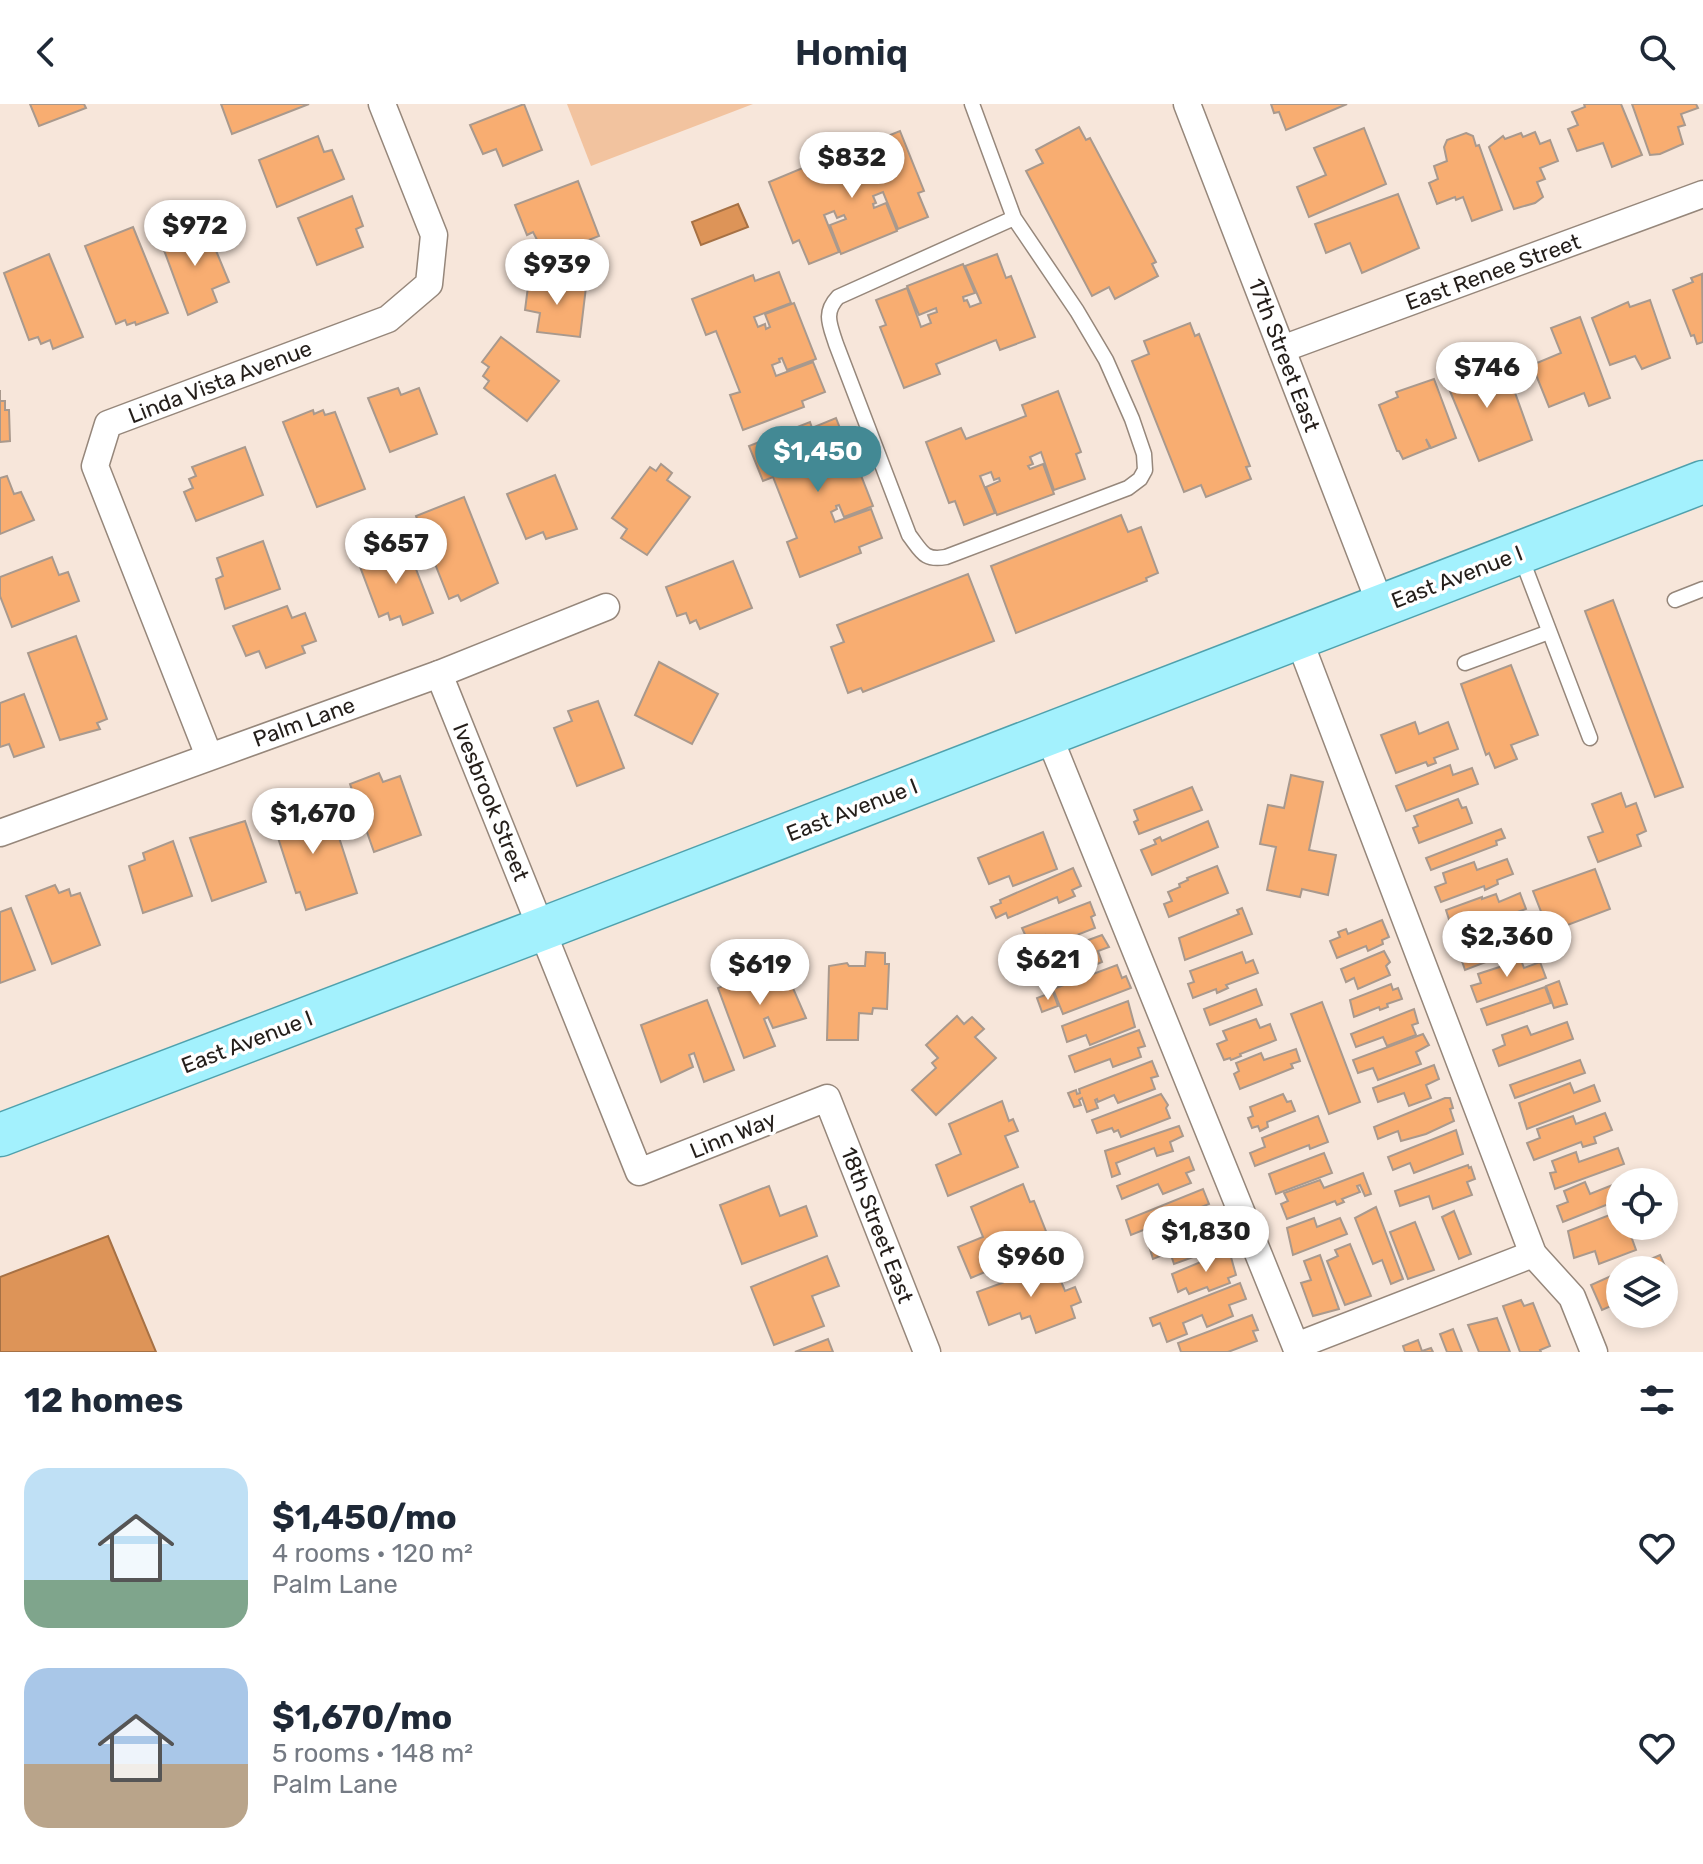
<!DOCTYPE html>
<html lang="en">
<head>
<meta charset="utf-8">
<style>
  body { margin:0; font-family:Rubik,sans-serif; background:#f2f2f3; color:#1f2937; height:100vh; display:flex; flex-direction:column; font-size:30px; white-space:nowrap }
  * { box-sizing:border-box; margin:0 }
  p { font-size:26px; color:#747a83 }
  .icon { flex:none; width:44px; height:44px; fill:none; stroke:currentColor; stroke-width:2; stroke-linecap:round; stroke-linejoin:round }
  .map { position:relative; height:1248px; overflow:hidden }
  .side { display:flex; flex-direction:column; background:#fff; flex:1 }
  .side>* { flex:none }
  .tools { position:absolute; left:1606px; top:1064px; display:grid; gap:16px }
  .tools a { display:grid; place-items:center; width:72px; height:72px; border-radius:50%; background:#fff; box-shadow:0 4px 12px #0003; font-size:40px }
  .price { position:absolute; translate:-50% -68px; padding:0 18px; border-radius:28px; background:#fff; color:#222; font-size:26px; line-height:52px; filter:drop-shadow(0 2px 4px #0008) }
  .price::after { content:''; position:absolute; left:50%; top:48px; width:24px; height:18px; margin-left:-12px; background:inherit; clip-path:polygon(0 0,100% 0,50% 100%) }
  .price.current { background:#438994; color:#fff }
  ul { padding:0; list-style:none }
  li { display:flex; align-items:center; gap:24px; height:200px; padding:0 24px }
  li span { display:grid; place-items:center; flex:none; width:224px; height:160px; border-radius:24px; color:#555 }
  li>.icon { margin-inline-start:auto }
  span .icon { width:96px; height:96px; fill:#fffc; stroke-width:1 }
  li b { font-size:34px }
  h2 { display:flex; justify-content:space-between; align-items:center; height:96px; padding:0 24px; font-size:34px }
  header { display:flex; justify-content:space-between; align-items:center; height:104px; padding:0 24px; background:#fff; font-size:36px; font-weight:600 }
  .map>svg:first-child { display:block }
</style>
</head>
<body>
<header><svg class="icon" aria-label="back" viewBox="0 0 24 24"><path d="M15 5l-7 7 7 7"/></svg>Homiq<svg class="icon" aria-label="search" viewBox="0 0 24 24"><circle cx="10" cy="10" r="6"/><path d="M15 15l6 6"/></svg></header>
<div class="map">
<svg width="1703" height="1248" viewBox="0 0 1703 1248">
  <rect width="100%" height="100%" fill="#f7e6da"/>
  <polygon fill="#f2c39f" points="567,0 753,0 591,62"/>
  <g fill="#dd9458" stroke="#a67145" stroke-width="2">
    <polygon points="738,100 748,123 701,141 692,118"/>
    <polygon points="108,1132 156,1248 0,1248 0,1173"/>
  </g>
  <g fill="#f8ad71" stroke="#a9998d" stroke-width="2">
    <polygon points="30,0 84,0 86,4 39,22"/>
    <polygon points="221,0 309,0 232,30"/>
    <polygon points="524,0 542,46 503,62 496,45 483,50 470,21"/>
    <polygon points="1271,0 1347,0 1286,26 1279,8 1274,9"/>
    <polygon points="1584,0 1621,0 1642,51 1612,63 1603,39 1577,47 1568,25 1578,21 1572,8 1585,3"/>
    <polygon points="1632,0 1696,0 1698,4 1681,10 1685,21 1678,23 1683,40 1660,50 1650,51"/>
    <polygon points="1079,23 1086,36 1090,34 1156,158 1152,160 1158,172 1115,195 1109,183 1092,192 1026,67 1043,59 1036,46"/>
    <polygon points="1364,24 1386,80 1309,113 1297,83 1326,71 1314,44"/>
    <polygon points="900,27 924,87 918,89 928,113 898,125 883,88 873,92 876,99 873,100 874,104 886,99 897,127 841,150 830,121 846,115 844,111 837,114 834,107 824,111 839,148 809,160 799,136 793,139 769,78 805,63 810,74 869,50 865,41"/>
    <polygon points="1535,28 1540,40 1550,36 1558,57 1540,64 1545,75 1537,78 1543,93 1535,99 1514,105 1489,43 1503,32 1505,35 1521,29 1523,33"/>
    <polygon points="1466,29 1473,32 1476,42 1479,41 1502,106 1472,117 1463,93 1456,96 1455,93 1437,100 1429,79 1438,75 1434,62 1447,57 1444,43 1447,36"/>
    <polygon points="318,32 324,48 332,46 344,75 277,103 259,56"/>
    <polygon points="578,77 599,132 546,153 533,128 527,131 515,101"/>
    <polygon points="1398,90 1419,144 1362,169 1350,139 1326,149 1315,120"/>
    <polygon points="352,92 363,122 356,125 363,143 317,161 298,114"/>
    <polygon points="205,120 229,178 212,185 217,198 188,211 161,138"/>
    <polygon points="133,123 168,209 136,221 135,218 127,221 125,216 116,220 85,142"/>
    <polygon points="49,150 83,233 53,245 50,236 41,240 38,233 29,236 4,169"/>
    <polygon points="997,150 1006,174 1011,172 1035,233 1000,246 996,236 936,260 940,270 904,284 880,223 886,221 876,196 907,184 921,223 931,219 928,211 937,208 936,204 919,211 907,182 963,160 975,189 963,193 964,197 967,196 970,203 981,199 965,162"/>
    <polygon points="779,168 791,199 754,213 758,223 765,220 766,225 770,223 765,210 794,199 816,255 787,266 782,254 779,255 780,258 772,261 776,272 813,258 825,288 802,297 804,303 743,326 730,291 740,288 716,227 706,231 692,195 753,171 755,177"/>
    <polygon points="1702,170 1703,238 1697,240 1694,231 1691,232 1673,186 1693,178 1691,174"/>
    <polygon points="529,175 586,183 580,233 537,228 540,209 525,206"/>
    <polygon points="1650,196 1670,254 1642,265 1635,252 1610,261 1592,214 1628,198 1630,203"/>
    <polygon points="1580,213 1610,294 1589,302 1584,289 1549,303 1532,261 1561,249 1551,224"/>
    <polygon points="1190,219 1195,232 1199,230 1250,362 1246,363 1251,375 1206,393 1201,381 1184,388 1132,257 1149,250 1144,237"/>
    <polygon points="501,233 559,277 527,317 484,284 489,277 483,272 489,263 482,258"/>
    <polygon points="1468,252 1480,283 1509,272 1532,336 1479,357 1440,263"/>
    <polygon points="1434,275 1456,334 1431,344 1426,335 1430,344 1403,355 1399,347 1397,347 1379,301 1398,293 1396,288"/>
    <polygon points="398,284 401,291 419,284 437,330 390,348 368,294"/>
    <polygon points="0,286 0,297 5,297 5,306 9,306 10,337 0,338"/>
    <polygon points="1058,287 1081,348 1076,350 1085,375 1054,386 1041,348 1030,353 1033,360 1028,362 1030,365 1043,360 1054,390 997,411 986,383 1000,377 999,374 994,376 991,368 980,372 995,409 964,421 955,397 949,399 926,338 961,324 966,335 1026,312 1022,301"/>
    <polygon points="313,306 314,310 323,306 325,311 335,308 365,385 317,403 283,318"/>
    <polygon points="836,314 848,345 811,358 815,369 823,365 824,370 827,369 823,357 851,346 873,402 844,413 839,401 836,402 837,405 831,408 835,418 871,405 882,434 859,443 861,449 800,473 787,438 797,434 773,373 763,377 749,342 810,318 812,324"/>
    <polygon points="245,343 263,391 196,417 184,388 193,384 189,375 196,372 192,363"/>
    <polygon points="661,360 672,369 667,376 690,393 647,451 621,434 627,425 612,414 650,363 656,367"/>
    <polygon points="555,371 577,425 546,435 543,428 526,435 507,390"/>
    <polygon points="7,372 14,390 21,388 34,416 0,430 0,374"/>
    <polygon points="464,393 498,479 461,497 458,491 449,495 416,412"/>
    <polygon points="1121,411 1128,428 1141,423 1158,469 1146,474 1147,477 1016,529 991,462"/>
    <polygon points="263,437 280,485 225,505 216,475 223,472 217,454"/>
    <polygon points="407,442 433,509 403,521 400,512 390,516 388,509 379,513 359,460"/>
    <polygon points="52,453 59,471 68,468 79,497 12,523 0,492 0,473"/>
    <polygon points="733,457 752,504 700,525 696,516 690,519 686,509 677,512 666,483"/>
    <polygon points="968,470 994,537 863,588 861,584 848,589 831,543 844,538 837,521"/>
    <polygon points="1613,496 1683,683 1655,693 1585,507"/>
    <polygon points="287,502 292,514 305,509 316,537 302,542 305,549 266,564 259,547 246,552 233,522"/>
    <polygon points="76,532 107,615 97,619 100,625 60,636 28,549"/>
    <polygon points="659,558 718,590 692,640 635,611"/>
    <polygon points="1511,561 1538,631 1511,641 1517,655 1495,664 1489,649 1486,651 1461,580"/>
    <polygon points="24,590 44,643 14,653 9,640 0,643 0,599"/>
    <polygon points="598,597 624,664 577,682 554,624 572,617 568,607"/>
    <polygon points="1415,618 1419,630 1448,618 1458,645 1434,654 1436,659 1428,662 1426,658 1396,669 1381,631"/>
    <polygon points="1450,661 1453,671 1472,664 1478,680 1406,707 1396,682"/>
    <polygon points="379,669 383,678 400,672 421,731 374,748 350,680"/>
    <polygon points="1291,671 1323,678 1309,746 1336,751 1328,791 1302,785 1300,793 1267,786 1276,743 1260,740 1268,701 1284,704"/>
    <polygon points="1192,683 1202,706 1139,730 1134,718 1138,716 1134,706"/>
    <polygon points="1621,689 1626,703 1636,699 1646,727 1637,731 1641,742 1598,758 1588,733 1603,728 1592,700"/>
    <polygon points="299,695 307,721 333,715 357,789 306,806 300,788 296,789 269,706"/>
    <polygon points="1458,695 1462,704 1466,703 1472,719 1419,739 1413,724 1418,722 1414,712"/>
    <polygon points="245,717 266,778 212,797 190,734"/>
    <polygon points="1208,717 1218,743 1152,771 1141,746 1156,740 1154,736 1160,733 1162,737"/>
    <polygon points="1501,725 1505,734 1496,737 1497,741 1431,766 1426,754"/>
    <polygon points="1043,728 1057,765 1013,782 1009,772 989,780 978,754"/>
    <polygon points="173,737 192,792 143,809 129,762 145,756 143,749"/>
    <polygon points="1507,755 1513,770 1497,776 1498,780 1485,786 1484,782 1441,798 1435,783 1446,779 1443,769 1474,758 1477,766"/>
    <polygon points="1217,762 1228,789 1169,813 1164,800 1172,797 1168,788 1180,783 1179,780 1188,776 1187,774"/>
    <polygon points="1073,764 1081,782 1072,786 1075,792 1059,799 1057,793 1008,814 1006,809 996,814 991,803 1001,799 1000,796"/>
    <polygon points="1595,765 1610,805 1549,828 1533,787"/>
    <polygon points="55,781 59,789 69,785 71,792 80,789 100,841 52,860 26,792"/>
    <polygon points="1520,789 1526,805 1454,831 1446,806 1482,793 1482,795 1496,790 1499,798"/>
    <polygon points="1090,798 1095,811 1091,813 1095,824 1049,842 1045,831 1028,837 1022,824"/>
    <polygon points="11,804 35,866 0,879 0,808"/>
    <polygon points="1242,804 1252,830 1185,856 1179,834 1239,810 1237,806"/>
    <polygon points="1382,816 1389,833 1382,836 1383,840 1368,847 1366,842 1337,854 1330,837 1340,833 1338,828 1346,825 1348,830"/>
    <polygon points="1504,828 1506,834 1520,828 1525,843 1465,866 1461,854 1466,852 1463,843"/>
    <polygon points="1102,831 1109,843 1098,847 1102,858 1050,881 1039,854"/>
    <polygon points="1384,847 1390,858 1386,862 1390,871 1358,885 1354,874 1346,878 1341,865"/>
    <polygon points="866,848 885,849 885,860 889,860 887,905 873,904 872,910 859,909 858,936 827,936 829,862 847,859 849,862 865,862"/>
    <polygon points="1242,848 1246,859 1253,856 1258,869 1226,881 1228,884 1217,889 1216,885 1193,894 1188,880 1194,878 1190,867"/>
    <polygon points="1521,856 1524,864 1540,858 1546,874 1477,898 1471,882 1481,879 1478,870"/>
    <polygon points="782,859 806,914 773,924 768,913 764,915 775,942 744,954 718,884"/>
    <polygon points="1117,861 1122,874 1126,872 1131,884 1063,910 1053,885"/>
    <polygon points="1559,877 1567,900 1554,904 1546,882"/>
    <polygon points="1391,880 1393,886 1398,884 1402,895 1387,900 1388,903 1380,906 1379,903 1354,913 1350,896"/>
    <polygon points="1545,883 1551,899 1487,921 1481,905"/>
    <polygon points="1256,885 1262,901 1210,921 1204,905"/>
    <polygon points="1053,888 1058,902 1042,908 1037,894"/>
    <polygon points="707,896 734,966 704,978 694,949 689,951 693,963 661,978 641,921"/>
    <polygon points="1128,897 1135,923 1090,941 1086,931 1067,938 1062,922"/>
    <polygon points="1322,898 1360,998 1329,1010 1291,910"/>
    <polygon points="1414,905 1418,919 1412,921 1416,931 1387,942 1383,933 1356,943 1351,930"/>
    <polygon points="957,912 964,920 972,913 984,925 975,933 996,954 936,1011 912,986 936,964 932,959 938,954 926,941"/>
    <polygon points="1256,915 1260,924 1270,920 1276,936 1240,950 1241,952 1231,956 1230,954 1224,956 1217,940 1227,936 1223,927"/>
    <polygon points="1567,918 1573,935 1499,962 1493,946 1505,941 1502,931 1527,922 1531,931"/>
    <polygon points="1139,926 1145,942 1138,944 1141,953 1113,963 1110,955 1075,968 1069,952"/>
    <polygon points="1423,930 1429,941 1416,948 1421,960 1378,976 1373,964 1358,969 1353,956"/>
    <polygon points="1296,945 1300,957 1291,960 1293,964 1240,985 1234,970 1239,967 1236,959 1261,949 1264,956"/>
    <polygon points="1580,956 1585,969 1515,994 1510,981"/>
    <polygon points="1152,957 1158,972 1151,974 1155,985 1118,999 1114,991 1098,998 1097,995 1095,996 1098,1004 1087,1008 1082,994 1079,996 1081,1001 1074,1003 1068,989 1076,986 1077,990 1080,989 1079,985"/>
    <polygon points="1434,961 1439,975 1426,981 1431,994 1409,1002 1404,989 1378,998 1373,984"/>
    <polygon points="1570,979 1574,989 1594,981 1600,997 1527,1025 1519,999"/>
    <polygon points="1161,990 1168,1001 1166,1004 1170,1014 1121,1033 1118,1026 1114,1028 1112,1024 1097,1029 1092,1016"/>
    <polygon points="1283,990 1287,998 1291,997 1295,1007 1267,1018 1268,1023 1260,1027 1258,1022 1252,1024 1248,1014 1253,1012 1250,1003"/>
    <polygon points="1445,994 1450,994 1453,1004 1450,1005 1454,1017 1426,1030 1401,1037 1398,1027 1378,1035 1374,1023"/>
    <polygon points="1002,997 1009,1017 1013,1015 1018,1027 1005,1032 1018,1063 948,1092 936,1061 961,1050 949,1020"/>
    <polygon points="1605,1009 1612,1026 1594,1033 1596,1039 1583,1043 1581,1038 1534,1056 1527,1039 1540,1034 1537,1025 1573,1012 1576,1020"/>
    <polygon points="1318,1012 1328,1038 1310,1045 1309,1041 1255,1062 1250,1049 1265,1043 1262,1034"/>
    <polygon points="1179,1022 1183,1032 1170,1038 1173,1047 1157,1052 1154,1044 1116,1059 1120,1070 1112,1073 1105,1047"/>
    <polygon points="1456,1026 1463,1050 1414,1069 1410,1059 1393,1066 1388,1053"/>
    <polygon points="1618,1044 1624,1060 1555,1085 1550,1069 1556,1068 1552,1057 1576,1048 1579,1058"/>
    <polygon points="1324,1049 1332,1069 1276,1090 1269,1070"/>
    <polygon points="1189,1053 1194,1066 1186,1069 1191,1079 1163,1090 1158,1080 1122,1095 1117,1082"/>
    <polygon points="1468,1061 1469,1064 1471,1063 1475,1075 1467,1078 1472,1091 1433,1105 1429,1092 1400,1102 1395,1087"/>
    <polygon points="1363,1069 1371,1090 1365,1092 1360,1081 1357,1082 1360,1088 1342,1095 1344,1098 1337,1101 1335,1097 1287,1115 1281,1100 1288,1097 1284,1089 1320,1076 1324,1084"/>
    <polygon points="1625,1076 1626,1078 1620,1078 1620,1102 1614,1104 1611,1099 1563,1118 1557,1102 1568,1098 1564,1087 1585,1078 1590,1090"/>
    <polygon points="1023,1080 1030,1098 1034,1097 1051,1140 971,1174 958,1143 983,1133 971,1103"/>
    <polygon points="769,1082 780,1112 806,1102 817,1132 742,1160 720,1101"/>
    <polygon points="1203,1085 1209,1100 1131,1131 1126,1116"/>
    <polygon points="1376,1103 1403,1175 1391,1180 1382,1156 1373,1160 1355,1114"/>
    <polygon points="1454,1107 1471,1150 1459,1155 1442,1113"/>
    <polygon points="1620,1107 1620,1122 1647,1122 1648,1126 1631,1132 1636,1146 1599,1160 1595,1147 1574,1154 1568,1127"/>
    <polygon points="1314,1114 1317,1123 1340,1114 1347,1130 1293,1151 1287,1124"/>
    <polygon points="1218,1116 1224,1129 1209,1135 1213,1146 1174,1160 1170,1148 1153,1155 1149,1142"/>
    <polygon points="1415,1118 1434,1166 1408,1175 1390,1128"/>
    <polygon points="1350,1140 1371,1192 1345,1201 1327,1157 1338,1152 1335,1146"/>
    <polygon points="1229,1146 1236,1171 1228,1174 1230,1179 1209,1187 1207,1183 1189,1190 1186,1184 1178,1188 1172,1170"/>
    <polygon points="1320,1151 1339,1205 1313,1212 1301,1179 1311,1176 1304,1157"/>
    <polygon points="1660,1151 1671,1176 1664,1179 1664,1166 1625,1166"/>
    <polygon points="827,1152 839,1182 812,1192 824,1222 774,1241 751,1183"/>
    <polygon points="1054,1160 1065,1187 1075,1183 1081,1198 1071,1202 1075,1214 1036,1229 1030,1212 1022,1215 1020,1209 989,1221 977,1188"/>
    <polygon points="1620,1168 1620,1198 1602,1206 1591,1181"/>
    <polygon points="1240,1179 1246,1195 1229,1201 1233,1212 1207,1223 1202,1211 1183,1219 1187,1230 1167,1238 1160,1219 1153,1222 1150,1214"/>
    <polygon points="1521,1196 1524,1202 1533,1199 1550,1242 1540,1246 1541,1248 1520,1248 1503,1202"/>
    <polygon points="1252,1211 1258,1226 1253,1227 1257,1237 1228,1248 1181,1248 1178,1239"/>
    <polygon points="1497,1214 1510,1248 1479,1248 1468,1221"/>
    <polygon points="1453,1225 1462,1248 1447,1248 1440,1230"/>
    <polygon points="828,1235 833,1248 795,1248"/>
    <polygon points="1418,1236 1422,1247 1431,1244 1433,1248 1405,1248 1403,1242"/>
  </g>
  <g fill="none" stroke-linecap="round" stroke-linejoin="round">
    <defs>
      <g id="service">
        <path d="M 972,0 L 1014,114 L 1077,207 L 1106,256 L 1132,315 L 1144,350 L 1145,366 L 1140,375 L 1128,384 L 946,453 C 924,457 922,448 909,431 L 836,240 C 830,221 823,209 838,193 L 1014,114"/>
        <polyline points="1521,453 1590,634"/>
        <polyline points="1675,496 1703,485"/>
        <polyline points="1465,559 1549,528"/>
      </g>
      <g id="minor">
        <polyline points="1187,0 1381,502"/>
        <polyline points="1282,245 1703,90"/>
        <polyline points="1298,533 1533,1150 1572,1193 1594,1248"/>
        <polyline points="439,570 639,1068 827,994 927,1248"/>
        <polyline points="1048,630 1298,1248"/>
        <polyline points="209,652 95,362 108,320 388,215 429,180 434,131 382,0"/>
        <polyline points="0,729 439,570 606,503"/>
        <polyline points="1296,1242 1533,1150"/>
      </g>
      <polyline id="primary" points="0,1031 542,825 1703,378"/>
    </defs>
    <use href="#service" stroke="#96877b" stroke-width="17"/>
    <use href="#minor" stroke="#96877b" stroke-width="29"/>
    <use href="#primary" stroke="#4fa1ad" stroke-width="45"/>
    <use href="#service" stroke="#fff" stroke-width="14"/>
    <use href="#minor" stroke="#fff" stroke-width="26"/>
    <use href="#primary" stroke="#a3f1fd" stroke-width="42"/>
  </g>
  <g text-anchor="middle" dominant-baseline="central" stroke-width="7" stroke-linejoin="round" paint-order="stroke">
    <g font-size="22" fill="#241e1a" stroke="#fff">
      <text transform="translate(1493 168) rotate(-20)">East Renee Street</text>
      <text transform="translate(1284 251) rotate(69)">17th Street East</text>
      <text transform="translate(220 278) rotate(-21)">Linda Vista Avenue</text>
      <text transform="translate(1457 473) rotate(-21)">East Avenue I</text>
      <text transform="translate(304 618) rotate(-20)">Palm Lane</text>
      <text transform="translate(491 698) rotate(68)">Ivesbrook Street</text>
      <text transform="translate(852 706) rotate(-21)">East Avenue I</text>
      <text transform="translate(247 938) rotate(-21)">East Avenue I</text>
      <text transform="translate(733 1031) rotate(-22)">Linn Way</text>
      <text transform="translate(877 1121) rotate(69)">18th Street East</text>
    </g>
  </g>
</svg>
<div class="tools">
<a><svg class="icon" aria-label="locate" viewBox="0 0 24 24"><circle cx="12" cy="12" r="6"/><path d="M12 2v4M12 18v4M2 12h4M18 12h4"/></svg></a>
<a><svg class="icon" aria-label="layers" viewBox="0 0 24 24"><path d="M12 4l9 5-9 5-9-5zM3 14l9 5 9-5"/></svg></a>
</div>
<b class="price" style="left:852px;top:96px">$832</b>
<b class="price" style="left:195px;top:164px">$972</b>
<b class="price" style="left:557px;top:203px">$939</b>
<b class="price" style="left:1487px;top:306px">$746</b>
<b class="price current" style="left:818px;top:390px">$1,450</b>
<b class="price" style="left:396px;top:482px">$657</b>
<b class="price" style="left:313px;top:752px">$1,670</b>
<b class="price" style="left:1507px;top:875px">$2,360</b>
<b class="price" style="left:1048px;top:898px">$621</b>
<b class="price" style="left:760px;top:903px">$619</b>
<b class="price" style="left:1206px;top:1170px">$1,830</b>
<b class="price" style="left:1031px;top:1195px">$960</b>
</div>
<section class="side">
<h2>12 homes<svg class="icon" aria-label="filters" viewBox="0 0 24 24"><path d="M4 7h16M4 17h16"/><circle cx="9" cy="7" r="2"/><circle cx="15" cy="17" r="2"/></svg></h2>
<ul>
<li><span style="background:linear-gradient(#bfe0f5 70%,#7fa58c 0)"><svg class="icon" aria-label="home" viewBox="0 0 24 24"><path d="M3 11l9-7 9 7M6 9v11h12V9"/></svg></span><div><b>$1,450/mo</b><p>4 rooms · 120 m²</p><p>Palm Lane</p></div><svg class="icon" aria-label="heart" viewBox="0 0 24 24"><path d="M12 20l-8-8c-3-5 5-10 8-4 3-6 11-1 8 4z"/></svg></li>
<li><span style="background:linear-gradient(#a9c7e8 60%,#b9a48a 0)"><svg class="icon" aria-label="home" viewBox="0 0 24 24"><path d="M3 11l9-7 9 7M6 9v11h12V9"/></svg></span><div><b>$1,670/mo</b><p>5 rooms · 148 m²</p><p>Palm Lane</p></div><svg class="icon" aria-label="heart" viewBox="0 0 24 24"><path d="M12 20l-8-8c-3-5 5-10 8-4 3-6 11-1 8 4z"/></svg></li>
</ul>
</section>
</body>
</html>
